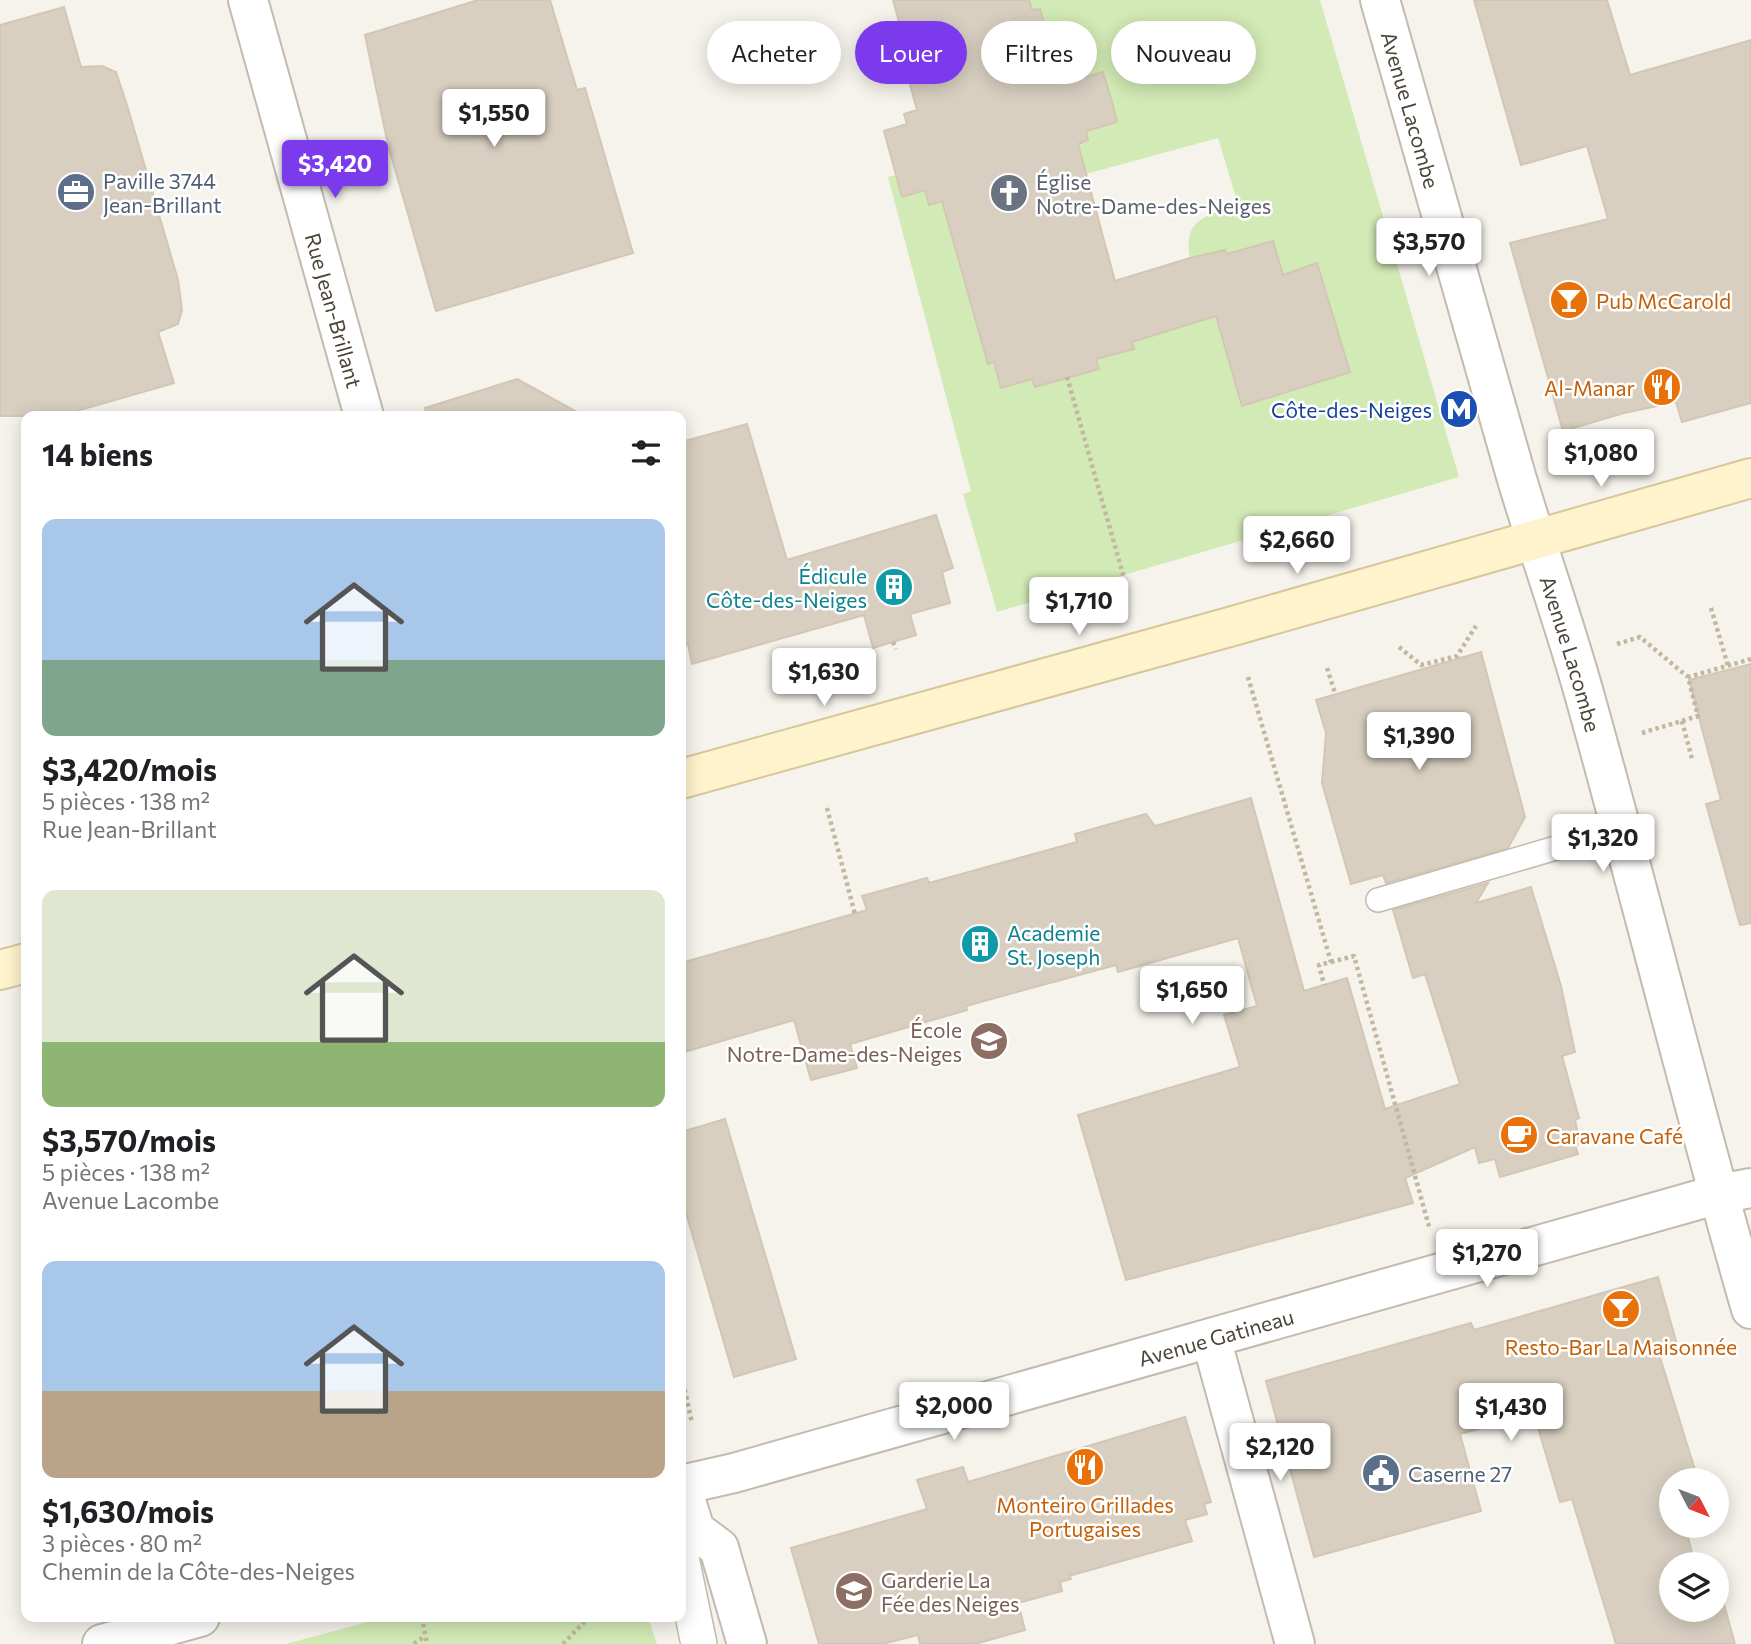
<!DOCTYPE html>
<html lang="fr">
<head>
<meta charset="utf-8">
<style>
  body { margin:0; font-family:Commissioner,sans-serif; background:#f2f2f2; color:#202124; height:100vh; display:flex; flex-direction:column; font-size:26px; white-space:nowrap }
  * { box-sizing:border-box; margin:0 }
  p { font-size:23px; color:#757577 }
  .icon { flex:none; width:38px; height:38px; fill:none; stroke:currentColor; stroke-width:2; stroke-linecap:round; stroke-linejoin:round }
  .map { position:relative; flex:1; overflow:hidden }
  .drawer { position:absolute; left:21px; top:411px; width:665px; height:1211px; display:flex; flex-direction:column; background:#fff; border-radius:14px; box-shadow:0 4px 18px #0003 }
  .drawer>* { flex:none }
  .top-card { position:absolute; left:707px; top:21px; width:665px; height:63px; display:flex; gap:14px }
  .needle { width:46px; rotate:132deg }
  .buttons { position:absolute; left:1659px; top:1468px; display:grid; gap:14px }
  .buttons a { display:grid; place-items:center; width:70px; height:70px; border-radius:50%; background:#fff; box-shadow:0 4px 18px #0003; font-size:35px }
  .price { position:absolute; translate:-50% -60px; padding:0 16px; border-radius:7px; background:#fff; color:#222; font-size:23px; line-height:46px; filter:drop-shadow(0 2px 4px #0008) }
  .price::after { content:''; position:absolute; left:50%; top:42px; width:21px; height:16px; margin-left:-10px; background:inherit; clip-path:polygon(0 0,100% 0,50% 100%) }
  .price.selected { background:#7c3aed; color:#fff }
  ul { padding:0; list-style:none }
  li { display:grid; align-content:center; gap:14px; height:371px; padding:0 21px }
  li span { display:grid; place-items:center; height:217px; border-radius:14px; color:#555 }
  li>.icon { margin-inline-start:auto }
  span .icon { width:126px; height:126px; fill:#fffc; stroke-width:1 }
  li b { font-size:30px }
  h2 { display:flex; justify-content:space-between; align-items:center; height:84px; padding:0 21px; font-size:30px }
  .tag { padding:0 24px; border-radius:32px; background:#fff; box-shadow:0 4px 18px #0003; font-size:24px; line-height:63px }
  .tag.selected { background:#7c3aed; color:#fff }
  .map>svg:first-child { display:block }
</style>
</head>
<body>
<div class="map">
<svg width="1751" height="1644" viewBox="0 0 1751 1644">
  <rect width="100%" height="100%" fill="#f6f3ec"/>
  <g fill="#d2eab5">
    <path d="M 1029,0 L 1320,0 L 1459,477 L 997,612 L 963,494 L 971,491 L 888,177 L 896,175 L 902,196 L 925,190 L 930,205 L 942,201 L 988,363 L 994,362 L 1001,388 L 1032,379 L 1035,387 L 1098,369 L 1096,359 L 1133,349 L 1132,342 L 1214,307 L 1242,406 L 1350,372 L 1317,264 L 1283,275 L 1273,241 L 1227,254 L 1225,250 L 1190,258 C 1182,219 1207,216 1238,204 L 1218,138 L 1086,174 L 1078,144 L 1088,140 L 1086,131 L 1117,122 L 1103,73 L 1074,81 L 1070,70 L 1058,73 L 1040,9 L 1032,10 Z"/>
    <polygon points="386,1617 648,1617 657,1644 286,1644"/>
  </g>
  <g fill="#d8cfc1" stroke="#d3c7b4" stroke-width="2">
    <polygon points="478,0 550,0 577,90 585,88 633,253 436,311 388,145 365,35"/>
    <polygon points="893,0 1029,0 1032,10 1040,9 1058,73 1070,70 1074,81 1103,72 1112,102 1117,122 1086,131 1088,140 1078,144 1115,281 1190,258 1225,250 1227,254 1273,241 1283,275 1317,263 1350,372 1242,406 1216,316 1132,342 1134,349 1096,359 1099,369 1035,387 1032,379 1001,388 994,362 988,364 942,201 929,205 925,190 902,197 884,131 907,124 904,114 917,110 899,45 905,44"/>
    <polygon points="1474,0 1607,0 1630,75 1751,40 1751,403 1682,422 1676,402 1624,413 1563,431 1510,243 1608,219 1587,146 1521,165"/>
    <polygon points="64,7 81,67 102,66 116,72 127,105 178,280 182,310 178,324 158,332 174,383 59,416 0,416 0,25"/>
    <polygon points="517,379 584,416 426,416 425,408"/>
    <polygon points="747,424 787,560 936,515 953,568 942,572 950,603 910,614 916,635 873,648 864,615 692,664 688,644 681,646 681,442"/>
    <polygon points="1481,652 1525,817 1508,848 1386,883 1383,875 1351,884 1322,783 1326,733 1316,700"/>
    <polygon points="1751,664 1751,923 1740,925 1706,804 1721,800 1689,680"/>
    <polygon points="1251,798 1304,991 1347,978 1385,1109 1460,1084 1425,974 1413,978 1393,910 1488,883 1476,903 1531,887 1561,986 1575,1052 1562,1056 1579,1118 1575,1120 1580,1143 1575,1145 1578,1154 1500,1177 1495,1159 1479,1163 1475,1147 1405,1178 1413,1203 1126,1280 1078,1115 1240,1067 1224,1015 1257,1006 1238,938 1118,972 1116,965 966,1006 967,1010 850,1044 857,1068 811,1080 794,1020 681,1053 681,963 867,910 862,896 927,878 929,883 1077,842 1075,834 1146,814 1155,826"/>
    <polygon points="725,1119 796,1359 734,1377 681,1196 681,1132"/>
    <polygon points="1658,1277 1678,1348 1659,1354 1695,1470 1686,1473 1688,1480 1671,1480 1671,1526 1685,1526 1695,1564 1671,1564 1671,1610 1717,1610 1717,1595 1721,1594 1735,1644 1616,1644 1572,1499 1560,1502 1534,1414 1460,1434 1481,1511 1314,1557 1266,1381 1471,1323 1474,1330"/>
    <polygon points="1185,1417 1211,1502 1204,1504 1207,1514 1185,1520 1192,1541 1069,1576 1071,1579 1060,1582 1062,1591 1018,1603 1025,1630 975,1644 920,1644 918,1635 882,1644 819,1644 791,1548 927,1509 917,1480 963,1467 968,1482"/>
  </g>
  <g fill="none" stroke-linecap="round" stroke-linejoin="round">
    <defs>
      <polyline id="service" points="1378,900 1621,829"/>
      <polyline id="pedestrian" points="681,1558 699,1644"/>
      <g id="minor">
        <path id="s1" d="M 248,0 L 364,416"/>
        <path id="s2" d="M 1380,0 L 1516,476 C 1539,553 1566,627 1587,704 C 1643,905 1693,1108 1751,1309"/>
        <polyline points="1211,1338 1295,1644"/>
        <path id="s3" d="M 681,1485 L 734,1473 L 1719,1194 L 1751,1188"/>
        <polyline points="681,1485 695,1530 719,1548 747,1644"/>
        <polyline points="102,1644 200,1617"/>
      </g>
      <g id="secondary">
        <polyline points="681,779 1233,626 1751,478"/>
        <polyline points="0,970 26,963"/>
      </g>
    </defs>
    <use href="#service" stroke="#c2bbae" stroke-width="26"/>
    <use href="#pedestrian" stroke="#c2bbae" stroke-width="38"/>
    <use href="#minor" stroke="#c2bbae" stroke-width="42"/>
    <use href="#secondary" stroke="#d6c79b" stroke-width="42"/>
    <g stroke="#c4b79f" stroke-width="4.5" stroke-dasharray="3.5 3.5" stroke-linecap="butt">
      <polyline points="1067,377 1126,585"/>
      <polyline points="1711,608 1728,666"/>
      <polyline points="893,642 896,649"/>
      <polyline points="1617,644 1640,637 1688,677"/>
      <polyline points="1399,647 1421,665 1457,656 1476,626"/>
      <polyline points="1327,668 1335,693"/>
      <polyline points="1248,677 1331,962 1319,965 1324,985"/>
      <polyline points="1682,721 1692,759"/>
      <polyline points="1642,733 1698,716 1688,677 1751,659"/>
      <polyline points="827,808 855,914"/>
      <polyline points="1331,962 1354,956 1430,1230"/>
      <polyline points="681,1348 684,1359 683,1382 692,1423"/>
      <polyline points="422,1617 427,1644"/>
      <polyline points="414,1644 425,1636"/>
      <polyline points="563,1644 589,1617"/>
    </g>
    <use href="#service" stroke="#fff" stroke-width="23"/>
    <use href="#pedestrian" stroke="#fff" stroke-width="35"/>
    <use href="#minor" stroke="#fff" stroke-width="38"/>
    <use href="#secondary" stroke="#fff3cd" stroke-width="38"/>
  </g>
  <defs>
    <symbol id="office-disc" viewBox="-11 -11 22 22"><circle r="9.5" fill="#5c6f8a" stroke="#fff"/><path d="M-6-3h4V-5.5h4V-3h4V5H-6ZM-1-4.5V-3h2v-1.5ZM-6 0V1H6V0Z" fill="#fff"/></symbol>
    <symbol id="church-disc" viewBox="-11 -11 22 22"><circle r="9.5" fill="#6b7280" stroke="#fff"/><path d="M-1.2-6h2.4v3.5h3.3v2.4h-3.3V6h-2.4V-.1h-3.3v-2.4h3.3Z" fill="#fff"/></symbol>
    <symbol id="bar-disc" viewBox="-11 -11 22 22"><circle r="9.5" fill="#e8710a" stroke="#fff"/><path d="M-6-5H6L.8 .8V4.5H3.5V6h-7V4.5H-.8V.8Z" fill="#fff"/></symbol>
    <symbol id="restaurant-disc" viewBox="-11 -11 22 22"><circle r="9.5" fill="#e8710a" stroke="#fff"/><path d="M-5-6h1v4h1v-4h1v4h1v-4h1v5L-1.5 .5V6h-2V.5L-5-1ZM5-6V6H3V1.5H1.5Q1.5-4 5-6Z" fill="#fff"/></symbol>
    <symbol id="metro-disc" viewBox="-11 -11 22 22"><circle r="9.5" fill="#1a4fb4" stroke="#fff"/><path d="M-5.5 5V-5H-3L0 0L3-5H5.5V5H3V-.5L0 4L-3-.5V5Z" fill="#fff"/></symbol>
    <symbol id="building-disc" viewBox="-11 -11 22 22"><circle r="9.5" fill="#0f9aa8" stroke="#fff"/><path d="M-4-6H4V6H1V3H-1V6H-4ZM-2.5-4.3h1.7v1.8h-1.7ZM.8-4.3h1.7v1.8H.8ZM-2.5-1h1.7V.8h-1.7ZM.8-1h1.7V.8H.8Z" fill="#fff"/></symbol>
    <symbol id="school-disc" viewBox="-11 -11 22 22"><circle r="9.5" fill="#8d6e63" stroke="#fff"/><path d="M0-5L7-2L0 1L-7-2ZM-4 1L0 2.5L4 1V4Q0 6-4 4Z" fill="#fff"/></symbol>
    <symbol id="cafe-disc" viewBox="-11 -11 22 22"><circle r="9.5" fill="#e8710a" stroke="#fff"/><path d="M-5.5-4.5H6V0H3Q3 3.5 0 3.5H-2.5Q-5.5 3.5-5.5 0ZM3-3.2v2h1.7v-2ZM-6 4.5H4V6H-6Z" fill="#fff"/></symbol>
    <symbol id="civic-disc" viewBox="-11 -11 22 22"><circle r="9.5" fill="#5c6f8a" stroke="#fff"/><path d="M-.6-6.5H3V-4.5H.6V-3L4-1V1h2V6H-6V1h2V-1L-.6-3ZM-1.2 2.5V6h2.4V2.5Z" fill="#fff"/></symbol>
  </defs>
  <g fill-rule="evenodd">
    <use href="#office-disc" x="54" y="170" width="44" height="44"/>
    <use href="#church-disc" x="987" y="171" width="44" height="44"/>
    <use href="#bar-disc" x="1547" y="278" width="44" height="44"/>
    <use href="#restaurant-disc" x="1640" y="365" width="44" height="44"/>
    <use href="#metro-disc" x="1437" y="387" width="44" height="44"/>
    <use href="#building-disc" x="872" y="565" width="44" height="44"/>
    <use href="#building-disc" x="958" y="922" width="44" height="44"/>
    <use href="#school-disc" x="967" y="1019" width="44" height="44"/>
    <use href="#cafe-disc" x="1497" y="1113" width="44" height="44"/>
    <use href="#bar-disc" x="1599" y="1287" width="44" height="44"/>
    <use href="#restaurant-disc" x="1063" y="1445" width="44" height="44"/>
    <use href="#civic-disc" x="1359" y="1451" width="44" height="44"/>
    <use href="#school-disc" x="832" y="1569" width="44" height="44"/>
  </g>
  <g text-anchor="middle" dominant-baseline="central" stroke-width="5" stroke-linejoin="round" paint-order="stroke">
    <g font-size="21" fill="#4b4439" stroke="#fff">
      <text stroke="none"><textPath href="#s2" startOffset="114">Avenue Lacombe</textPath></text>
      <text stroke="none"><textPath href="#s1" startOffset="322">Rue Jean-Brillant</textPath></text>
      <text stroke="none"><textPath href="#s2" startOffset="681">Avenue Lacombe</textPath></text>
      <text stroke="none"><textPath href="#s3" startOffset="555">Avenue Gatineau</textPath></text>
    </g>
    <g font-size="21" fill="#4e5e75" stroke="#fff" text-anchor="start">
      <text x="103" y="180">Paville 3744<tspan x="103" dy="24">Jean-Brillant</tspan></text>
      <text x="1408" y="1473">Caserne 27</text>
    </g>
    <g font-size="21" fill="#5b616d" stroke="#fff" text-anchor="start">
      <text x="1036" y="181">Église<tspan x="1036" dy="24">Notre-Dame-des-Neiges</tspan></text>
    </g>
    <g font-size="21" fill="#c56008" stroke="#fff" text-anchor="start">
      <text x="1596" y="300">Pub McCarold</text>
      <text x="1635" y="387" text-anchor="end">Al-Manar</text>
      <text x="1546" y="1135">Caravane Café</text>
      <text x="1621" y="1346" text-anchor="middle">Resto-Bar La Maisonnée</text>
      <text x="1085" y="1504" text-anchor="middle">Monteiro Grillades<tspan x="1085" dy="24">Portugaises</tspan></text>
    </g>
    <g font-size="21" fill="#164399" stroke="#fff" text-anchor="end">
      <text x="1432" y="409">Côte-des-Neiges</text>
    </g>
    <g font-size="21" fill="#0d838f" stroke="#fff" text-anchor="end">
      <text x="867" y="575">Édicule<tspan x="867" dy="24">Côte-des-Neiges</tspan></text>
      <text x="1007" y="932" text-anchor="start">Academie<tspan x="1007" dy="24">St. Joseph</tspan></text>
    </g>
    <g font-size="21" fill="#785e54" stroke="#fff" text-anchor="end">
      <text x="962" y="1029">École<tspan x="962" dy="24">Notre-Dame-des-Neiges</tspan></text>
      <text x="881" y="1579" text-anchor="start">Garderie La<tspan x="881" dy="24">Fée des Neiges</tspan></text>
    </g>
  </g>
</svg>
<div class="buttons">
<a><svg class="needle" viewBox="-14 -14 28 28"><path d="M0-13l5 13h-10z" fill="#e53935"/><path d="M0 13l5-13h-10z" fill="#757577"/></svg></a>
<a><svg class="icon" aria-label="layers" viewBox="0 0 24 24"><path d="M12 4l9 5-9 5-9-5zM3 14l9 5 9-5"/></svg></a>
</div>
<b class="price" style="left:494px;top:149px">$1,550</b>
<b class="price selected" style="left:335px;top:200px">$3,420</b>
<b class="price" style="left:1429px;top:278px">$3,570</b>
<b class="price" style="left:1601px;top:489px">$1,080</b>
<b class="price" style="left:1297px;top:576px">$2,660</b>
<b class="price" style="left:1079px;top:637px">$1,710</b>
<b class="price" style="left:824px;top:708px">$1,630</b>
<b class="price" style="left:1419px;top:772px">$1,390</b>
<b class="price" style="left:1603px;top:874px">$1,320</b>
<b class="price" style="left:1192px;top:1026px">$1,650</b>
<b class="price" style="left:1487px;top:1289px">$1,270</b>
<b class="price" style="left:954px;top:1442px">$2,000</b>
<b class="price" style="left:1511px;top:1443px">$1,430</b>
<b class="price" style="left:1280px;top:1483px">$2,120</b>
<div class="top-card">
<a class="tag">Acheter</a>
<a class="tag selected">Louer</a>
<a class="tag">Filtres</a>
<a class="tag">Nouveau</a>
</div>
<section class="drawer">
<h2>14 biens<svg class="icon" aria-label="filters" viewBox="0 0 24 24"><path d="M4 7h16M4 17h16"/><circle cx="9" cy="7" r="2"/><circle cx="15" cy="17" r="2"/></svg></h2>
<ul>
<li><span style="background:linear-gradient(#a9c7e8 65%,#7fa58c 0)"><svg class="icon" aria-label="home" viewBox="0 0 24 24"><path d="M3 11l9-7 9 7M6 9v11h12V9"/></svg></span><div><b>$3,420/mois</b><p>5 pièces · 138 m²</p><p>Rue Jean-Brillant</p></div></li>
<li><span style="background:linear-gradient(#dfe7d0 70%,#8fb573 0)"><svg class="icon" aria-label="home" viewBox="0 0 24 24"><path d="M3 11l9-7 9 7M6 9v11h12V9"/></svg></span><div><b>$3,570/mois</b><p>5 pièces · 138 m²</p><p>Avenue Lacombe</p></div></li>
<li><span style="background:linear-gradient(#a9c7e8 60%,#b9a48a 0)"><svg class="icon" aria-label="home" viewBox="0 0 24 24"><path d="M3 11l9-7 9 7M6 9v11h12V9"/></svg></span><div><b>$1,630/mois</b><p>3 pièces · 80 m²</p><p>Chemin de la Côte-des-Neiges</p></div></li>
</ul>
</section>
</div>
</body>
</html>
